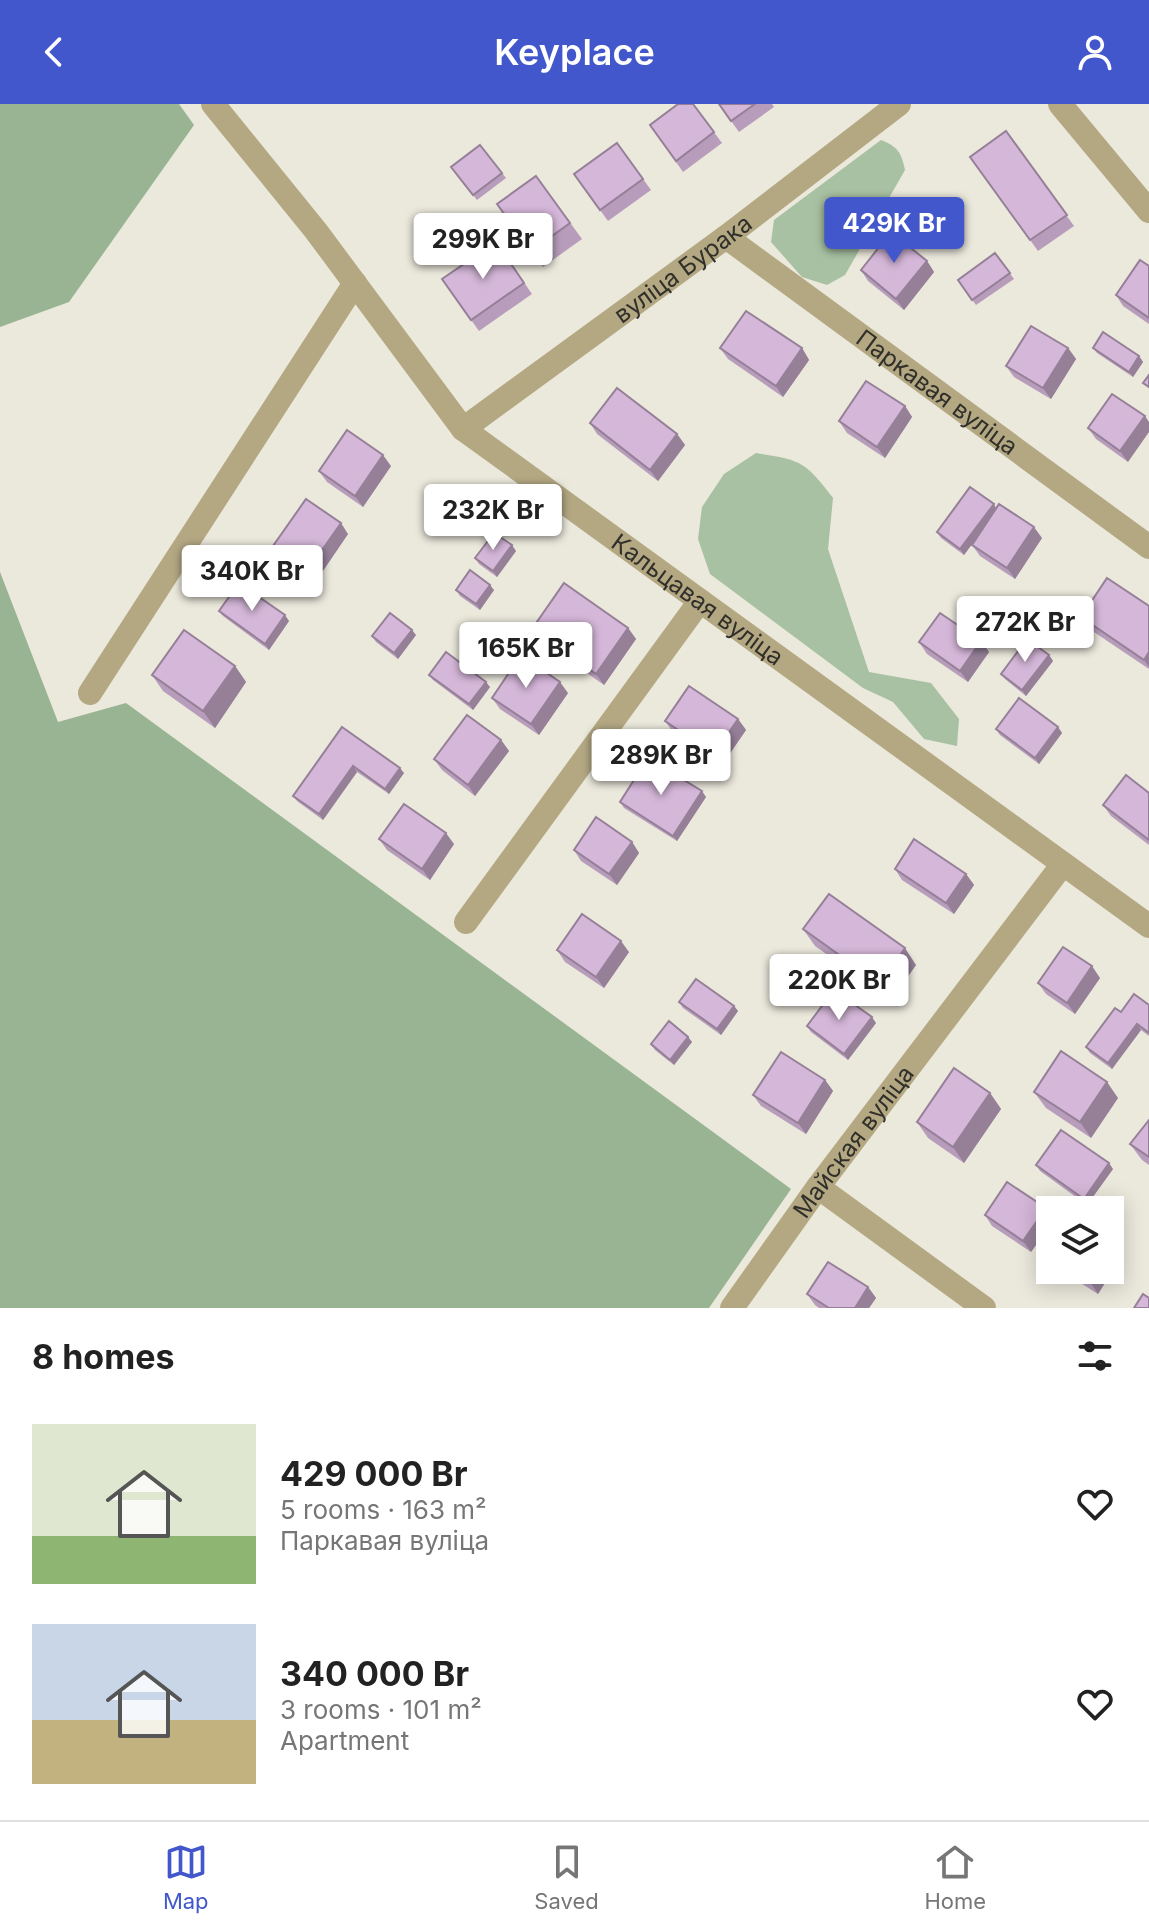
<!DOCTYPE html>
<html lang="en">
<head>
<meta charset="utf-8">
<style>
  body { margin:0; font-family:Inter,sans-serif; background:#f6f6f6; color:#222; height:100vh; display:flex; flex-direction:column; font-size:30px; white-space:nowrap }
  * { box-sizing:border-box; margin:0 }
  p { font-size:26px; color:#767676 }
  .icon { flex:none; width:44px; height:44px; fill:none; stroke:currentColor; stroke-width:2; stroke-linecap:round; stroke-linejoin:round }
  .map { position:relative; height:1204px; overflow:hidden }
  .drawer { display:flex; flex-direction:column; background:#fff; flex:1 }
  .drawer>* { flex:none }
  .controls { position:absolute; left:1036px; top:1092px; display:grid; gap:16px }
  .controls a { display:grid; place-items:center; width:88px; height:88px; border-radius:0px; background:#fff; box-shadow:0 4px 20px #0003; font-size:40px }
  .price { position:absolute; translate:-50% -68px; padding:0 18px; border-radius:8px; background:#fff; color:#222; font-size:26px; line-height:52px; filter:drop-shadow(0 2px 4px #0008) }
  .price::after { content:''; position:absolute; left:50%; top:48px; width:24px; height:18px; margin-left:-12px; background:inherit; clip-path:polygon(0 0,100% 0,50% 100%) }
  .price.current { background:#4257cb; color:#fff }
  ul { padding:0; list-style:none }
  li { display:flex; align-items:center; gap:24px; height:200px; padding:0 32px }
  li span { display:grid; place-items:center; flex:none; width:224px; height:160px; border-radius:0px; color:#555 }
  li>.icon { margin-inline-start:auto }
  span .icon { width:96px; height:96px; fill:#fffc; stroke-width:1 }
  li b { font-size:34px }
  h2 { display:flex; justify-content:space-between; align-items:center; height:96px; padding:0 32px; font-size:34px }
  header { display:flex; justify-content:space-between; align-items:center; height:104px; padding:0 32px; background:#4257cb; color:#fff; font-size:36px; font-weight:600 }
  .tabs { display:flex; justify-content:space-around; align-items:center; height:112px; border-top:2px solid #e0e0e0; background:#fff; font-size:22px; color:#767676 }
  .tabs a { display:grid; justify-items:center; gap:4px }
  .tabs .current { color:#4257cb }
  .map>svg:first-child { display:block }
</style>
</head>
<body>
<header><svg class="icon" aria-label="back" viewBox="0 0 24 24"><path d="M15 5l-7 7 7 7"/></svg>Keyplace<svg class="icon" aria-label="person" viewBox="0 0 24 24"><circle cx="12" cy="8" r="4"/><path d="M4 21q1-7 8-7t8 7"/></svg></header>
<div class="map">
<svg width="1149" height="1204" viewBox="0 0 1149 1204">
  <rect width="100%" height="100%" fill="#ebe8dc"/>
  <g fill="#a8c1a2">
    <path d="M 881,36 C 898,43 901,48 905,66 L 845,171 L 827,181 L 802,173 L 771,138 L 774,116 Z"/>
    <path d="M 756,349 C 801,356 805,357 833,394 L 828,445 L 869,568 L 931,579 L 959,615 L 957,642 L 924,635 L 893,598 L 863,584 L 710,470 L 698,435 L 702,403 L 724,370 Z"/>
  </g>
  <g fill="#98b492">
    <polygon points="0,0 179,0 194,21 69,198 0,223"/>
    <polygon points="0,468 58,618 126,599 791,1085 709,1204 0,1204"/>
  </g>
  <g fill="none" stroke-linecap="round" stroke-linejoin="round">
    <g stroke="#b4a883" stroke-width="24">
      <path id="s1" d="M 213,0 L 316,127 L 463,325 L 1149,822"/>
      <polyline points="1060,0 1149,107"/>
      <path id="s2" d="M 726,133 L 1149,443"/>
      <path id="s3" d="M 463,325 L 726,133 L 899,0"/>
      <polyline points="90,589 355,179"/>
      <polyline points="466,818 700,497"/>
      <polyline points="818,1083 984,1204"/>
      <path id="s4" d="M 732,1204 L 818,1083 L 1063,760"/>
    </g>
  </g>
  <g fill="#b79dbb">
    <polygon points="693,0 722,39 683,68 650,21"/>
    <polygon points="719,0 772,0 774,3 739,28"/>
    <polygon points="1006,27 1074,122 1038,147 970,53"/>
    <polygon points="617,39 651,86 608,117 574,70"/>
    <polygon points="480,41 506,74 477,96 451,63"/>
    <polygon points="536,72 582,135 543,163 497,100"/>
    <polygon points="496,138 532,190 479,227 442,175"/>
    <polygon points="995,149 1014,175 976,201 958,176"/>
    <polygon points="927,157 934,168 904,206 868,177 861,166"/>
    <polygon points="1149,162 1149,220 1123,202 1116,191"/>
    <polygon points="720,244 802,244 809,256 783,293 728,255"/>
    <polygon points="1068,244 1076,255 1051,295 1014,273 1006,262"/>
    <polygon points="1093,244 1139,252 1143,258 1133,273 1097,249"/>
    <polygon points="1112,290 1128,358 1096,335 1088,324"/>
    <polygon points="905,302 912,313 885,354 847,329 839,317"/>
    <polygon points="590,319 677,330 685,341 658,377 597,330"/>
    <polygon points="391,362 363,403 327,378 319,367"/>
    <polygon points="996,405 1042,434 1015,475 980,452 972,441 978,432 964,451 941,434 937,428"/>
    <polygon points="348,430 316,477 281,453 273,442"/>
    <polygon points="516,447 497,473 479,460 475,454"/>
    <polygon points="456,486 494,486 480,506 460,492"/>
    <polygon points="1149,502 1149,565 1088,524 1081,513"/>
    <polygon points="219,507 289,517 269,546 223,512"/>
    <polygon points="628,524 636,535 604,581 540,536 532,525"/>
    <polygon points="416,531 398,555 376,538 372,532"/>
    <polygon points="981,537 989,548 968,578 927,550 919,538"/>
    <polygon points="1049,551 1053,557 1026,592 1005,575 1001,570"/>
    <polygon points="235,562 246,578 215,624 163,587 152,571"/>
    <polygon points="429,571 490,583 473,606 433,576"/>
    <polygon points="568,589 539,631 500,605 492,594"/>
    <polygon points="738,615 746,626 722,661 673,628 665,617"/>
    <polygon points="342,623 404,669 389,690 357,668 323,716 297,697 293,692"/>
    <polygon points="1058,623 1062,629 1039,660 1000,631 996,625"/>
    <polygon points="501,636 509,647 475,692 442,666 434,655"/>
    <polygon points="1149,689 1149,741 1111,712 1103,701"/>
    <polygon points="706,693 677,737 624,704 620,698"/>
    <polygon points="379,735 454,740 430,776 387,746"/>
    <polygon points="632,738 639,749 617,781 581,757 574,746"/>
    <polygon points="895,765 966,770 974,781 954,810 902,776"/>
    <polygon points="803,825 916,861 891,896 815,842"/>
    <polygon points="557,846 629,848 604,884 565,858"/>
    <polygon points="1100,874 1075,910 1046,890 1038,879"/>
    <polygon points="679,898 734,902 738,907 721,931 683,904"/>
    <polygon points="1149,901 1149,932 1141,926 1112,965 1090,949 1086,943 1121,908"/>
    <polygon points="876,919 848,956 811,928 807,922"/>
    <polygon points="688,933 692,938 674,961 655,946 651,940"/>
    <polygon points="825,976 833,987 806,1030 761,1002 753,991"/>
    <polygon points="1034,988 1118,994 1091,1034 1046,1004"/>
    <polygon points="990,989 1001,1005 964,1059 928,1034 917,1018"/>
    <polygon points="1149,1016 1149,1061 1142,1056 1130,1040"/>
    <polygon points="1036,1061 1113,1065 1087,1101 1040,1067"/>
    <polygon points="1046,1104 1050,1110 1050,1121 1031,1148 992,1122 985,1111"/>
    <polygon points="1118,1158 1098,1190 1060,1166 1110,1166"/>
    <polygon points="868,1183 876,1194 869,1204 819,1204 815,1201 807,1190"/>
  </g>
  <g fill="#958098">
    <polygon points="927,157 934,168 904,206 896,195"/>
    <polygon points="802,244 809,256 783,293 776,282"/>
    <polygon points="1068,244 1076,255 1051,295 1043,284"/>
    <polygon points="1139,252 1143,258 1133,273 1129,268"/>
    <polygon points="905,302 912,313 885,354 877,343"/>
    <polygon points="1145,312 1149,318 1149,328 1128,358 1120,347"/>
    <polygon points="677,330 685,341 658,377 650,366"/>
    <polygon points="383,351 391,362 363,403 355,392"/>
    <polygon points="994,400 997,406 964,451 960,445"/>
    <polygon points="341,419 348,430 316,477 308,466"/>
    <polygon points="1034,423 1042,434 1015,475 1007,464"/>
    <polygon points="512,441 516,447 497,473 493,467"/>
    <polygon points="490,481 494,486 480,506 476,500"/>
    <polygon points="285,511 289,517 269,546 265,540"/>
    <polygon points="628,524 636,535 604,581 596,570"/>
    <polygon points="412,526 416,531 398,555 394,549"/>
    <polygon points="981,537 989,548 968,578 960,567"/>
    <polygon points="1149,548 1149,563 1144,556"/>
    <polygon points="1049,551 1053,557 1026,592 1022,586"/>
    <polygon points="235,562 246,578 215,624 203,607"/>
    <polygon points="486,578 490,583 473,606 469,600"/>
    <polygon points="560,578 568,589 539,631 531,620"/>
    <polygon points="738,615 746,626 722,661 714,650"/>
    <polygon points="1058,623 1062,629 1039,660 1035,654"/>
    <polygon points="501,636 509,647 475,692 468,681"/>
    <polygon points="353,662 357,668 323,716 319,710"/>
    <polygon points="400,664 404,669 389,690 385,685"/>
    <polygon points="702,687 706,693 677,737 673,732"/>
    <polygon points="446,729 454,740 430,776 422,765"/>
    <polygon points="632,738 639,749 617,781 609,770"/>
    <polygon points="966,770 974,781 954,810 946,799"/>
    <polygon points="621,837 629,848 604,884 596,873"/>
    <polygon points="905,844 916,861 891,896 880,880"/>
    <polygon points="1092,862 1100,874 1075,910 1067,899"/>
    <polygon points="734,902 738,907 721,931 717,925"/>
    <polygon points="872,913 876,919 848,956 844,950"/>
    <polygon points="1137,920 1141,926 1112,965 1108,959"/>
    <polygon points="688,933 692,938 674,961 670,956"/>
    <polygon points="825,976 833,987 806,1030 798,1019"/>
    <polygon points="1107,978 1118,994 1091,1034 1080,1018"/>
    <polygon points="990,989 1001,1005 964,1059 953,1043"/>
    <polygon points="1109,1059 1113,1065 1087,1101 1084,1095"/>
    <polygon points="1046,1104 1050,1110 1050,1121 1031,1148 1023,1137"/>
    <polygon points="1111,1147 1118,1158 1098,1190 1091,1179 1099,1166 1110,1166"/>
    <polygon points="868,1183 876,1194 869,1204 855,1204"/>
  </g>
  <g fill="#d5b7d9" stroke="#958098" stroke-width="2">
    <polygon points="678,0 693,0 714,28 676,57 650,21"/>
    <polygon points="719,0 755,0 731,17"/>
    <polygon points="1006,27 1067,111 1030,136 970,53"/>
    <polygon points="617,39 643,75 600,106 574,70"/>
    <polygon points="480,41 502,69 473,91 451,63"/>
    <polygon points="536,72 570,119 531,147 497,100"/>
    <polygon points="891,128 927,157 896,195 861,166"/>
    <polygon points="496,138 524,179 471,216 442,175"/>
    <polygon points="995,149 1010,169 972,196 958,176"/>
    <polygon points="1140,156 1149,162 1149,214 1116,191"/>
    <polygon points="746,207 802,244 776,282 720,244"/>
    <polygon points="1031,222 1068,244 1043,284 1006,262"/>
    <polygon points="1103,228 1139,252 1129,268 1093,244"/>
    <polygon points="1149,271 1149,283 1143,279"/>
    <polygon points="866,277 905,302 877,343 839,317"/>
    <polygon points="617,284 677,330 650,366 590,319"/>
    <polygon points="1112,290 1145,312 1120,347 1088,324"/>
    <polygon points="347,326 383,351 355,392 319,367"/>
    <polygon points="970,383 994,400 960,445 937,428"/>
    <polygon points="306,395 341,419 308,466 273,442"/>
    <polygon points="999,400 1034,423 1007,464 972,441"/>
    <polygon points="494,429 512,441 493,467 475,454"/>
    <polygon points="470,466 490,481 476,500 456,486"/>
    <polygon points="1107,474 1149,502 1149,548 1144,556 1081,513"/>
    <polygon points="239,479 285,511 265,540 219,507"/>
    <polygon points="564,479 628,524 596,570 532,525"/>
    <polygon points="390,509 412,526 394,549 372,532"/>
    <polygon points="940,509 981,537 960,567 919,538"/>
    <polygon points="184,526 235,562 203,607 152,571"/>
    <polygon points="1027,535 1049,551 1022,586 1001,570"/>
    <polygon points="446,548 486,578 469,600 429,571"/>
    <polygon points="521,551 560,578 531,620 492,594"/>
    <polygon points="689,582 738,615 714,650 665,617"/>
    <polygon points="1019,594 1058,623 1035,654 996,625"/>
    <polygon points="467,611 501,636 468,681 434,655"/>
    <polygon points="342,623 400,664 385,685 353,662 319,710 293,692"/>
    <polygon points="648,654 702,687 673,732 620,698"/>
    <polygon points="1126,671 1149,689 1149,736 1103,701"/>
    <polygon points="404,700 446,729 422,765 379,735"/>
    <polygon points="596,713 632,738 609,770 574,746"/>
    <polygon points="914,735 966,770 946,799 895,765"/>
    <polygon points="829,790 905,844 880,880 803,825"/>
    <polygon points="582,810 621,837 596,873 557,846"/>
    <polygon points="1063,843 1092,862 1067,899 1038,879"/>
    <polygon points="696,875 734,902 717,925 679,898"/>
    <polygon points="834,886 872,913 844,950 807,922"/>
    <polygon points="1134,890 1149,901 1149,929 1137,920 1108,959 1086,943 1115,904 1121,908"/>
    <polygon points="669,917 688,933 670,956 651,940"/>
    <polygon points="1061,947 1107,978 1080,1018 1034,988"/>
    <polygon points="781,948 825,976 798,1019 753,991"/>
    <polygon points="954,964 990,989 953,1043 917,1018"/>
    <polygon points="1149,1016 1149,1053 1130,1040"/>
    <polygon points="1061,1026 1109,1059 1084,1095 1036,1061"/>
    <polygon points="1007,1078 1046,1104 1023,1137 985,1111"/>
    <polygon points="1050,1141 1050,1154 1044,1150"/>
    <polygon points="828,1158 868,1183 855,1204 829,1204 807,1190"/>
    <polygon points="1070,1166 1099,1166 1091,1179"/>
    <polygon points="1143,1190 1149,1194 1149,1204 1134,1204"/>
  </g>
  <g text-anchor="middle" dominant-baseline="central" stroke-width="6" stroke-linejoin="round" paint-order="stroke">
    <g font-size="24" fill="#302f2a" stroke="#fff">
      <text stroke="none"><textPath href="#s3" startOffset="272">вуліца Бурака</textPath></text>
      <text stroke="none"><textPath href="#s2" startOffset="262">Паркавая вуліца</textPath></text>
      <text stroke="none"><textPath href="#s1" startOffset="700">Кальцавая вуліца</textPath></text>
      <text stroke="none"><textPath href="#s4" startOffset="206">Майская вуліца</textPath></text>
    </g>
  </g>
</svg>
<div class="controls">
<a><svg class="icon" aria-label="layers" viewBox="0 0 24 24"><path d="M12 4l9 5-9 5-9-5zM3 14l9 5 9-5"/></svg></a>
</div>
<b class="price current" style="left:894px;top:161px">429K Br</b>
<b class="price" style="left:483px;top:177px">299K Br</b>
<b class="price" style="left:493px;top:448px">232K Br</b>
<b class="price" style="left:252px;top:509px">340K Br</b>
<b class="price" style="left:1025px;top:560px">272K Br</b>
<b class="price" style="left:526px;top:586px">165K Br</b>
<b class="price" style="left:661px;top:693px">289K Br</b>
<b class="price" style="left:839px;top:918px">220K Br</b>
</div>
<section class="drawer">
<h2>8 homes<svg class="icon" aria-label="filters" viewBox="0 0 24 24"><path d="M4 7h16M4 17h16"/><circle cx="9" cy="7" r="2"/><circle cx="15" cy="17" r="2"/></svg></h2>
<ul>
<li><span style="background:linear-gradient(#dfe7d0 70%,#8fb573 0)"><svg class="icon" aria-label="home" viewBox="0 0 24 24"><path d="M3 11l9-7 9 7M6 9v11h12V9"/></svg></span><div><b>429 000 Br</b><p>5 rooms · 163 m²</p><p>Паркавая вуліца</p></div><svg class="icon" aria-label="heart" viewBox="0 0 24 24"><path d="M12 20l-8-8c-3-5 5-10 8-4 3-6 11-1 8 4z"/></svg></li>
<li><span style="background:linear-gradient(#c9d6e8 60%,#c2b280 0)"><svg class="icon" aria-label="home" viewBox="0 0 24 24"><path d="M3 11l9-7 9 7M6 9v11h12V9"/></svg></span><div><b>340 000 Br</b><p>3 rooms · 101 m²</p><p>Apartment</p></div><svg class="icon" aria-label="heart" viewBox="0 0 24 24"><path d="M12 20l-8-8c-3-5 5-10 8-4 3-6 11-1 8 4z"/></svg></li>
</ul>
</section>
<nav class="tabs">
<a class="current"><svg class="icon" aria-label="map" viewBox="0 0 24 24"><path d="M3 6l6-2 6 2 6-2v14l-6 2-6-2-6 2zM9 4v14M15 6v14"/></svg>Map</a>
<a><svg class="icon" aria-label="saved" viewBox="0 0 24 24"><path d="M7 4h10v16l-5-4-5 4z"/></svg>Saved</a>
<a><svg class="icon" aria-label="home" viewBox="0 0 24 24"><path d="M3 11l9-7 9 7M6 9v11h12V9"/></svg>Home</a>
</nav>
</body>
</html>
